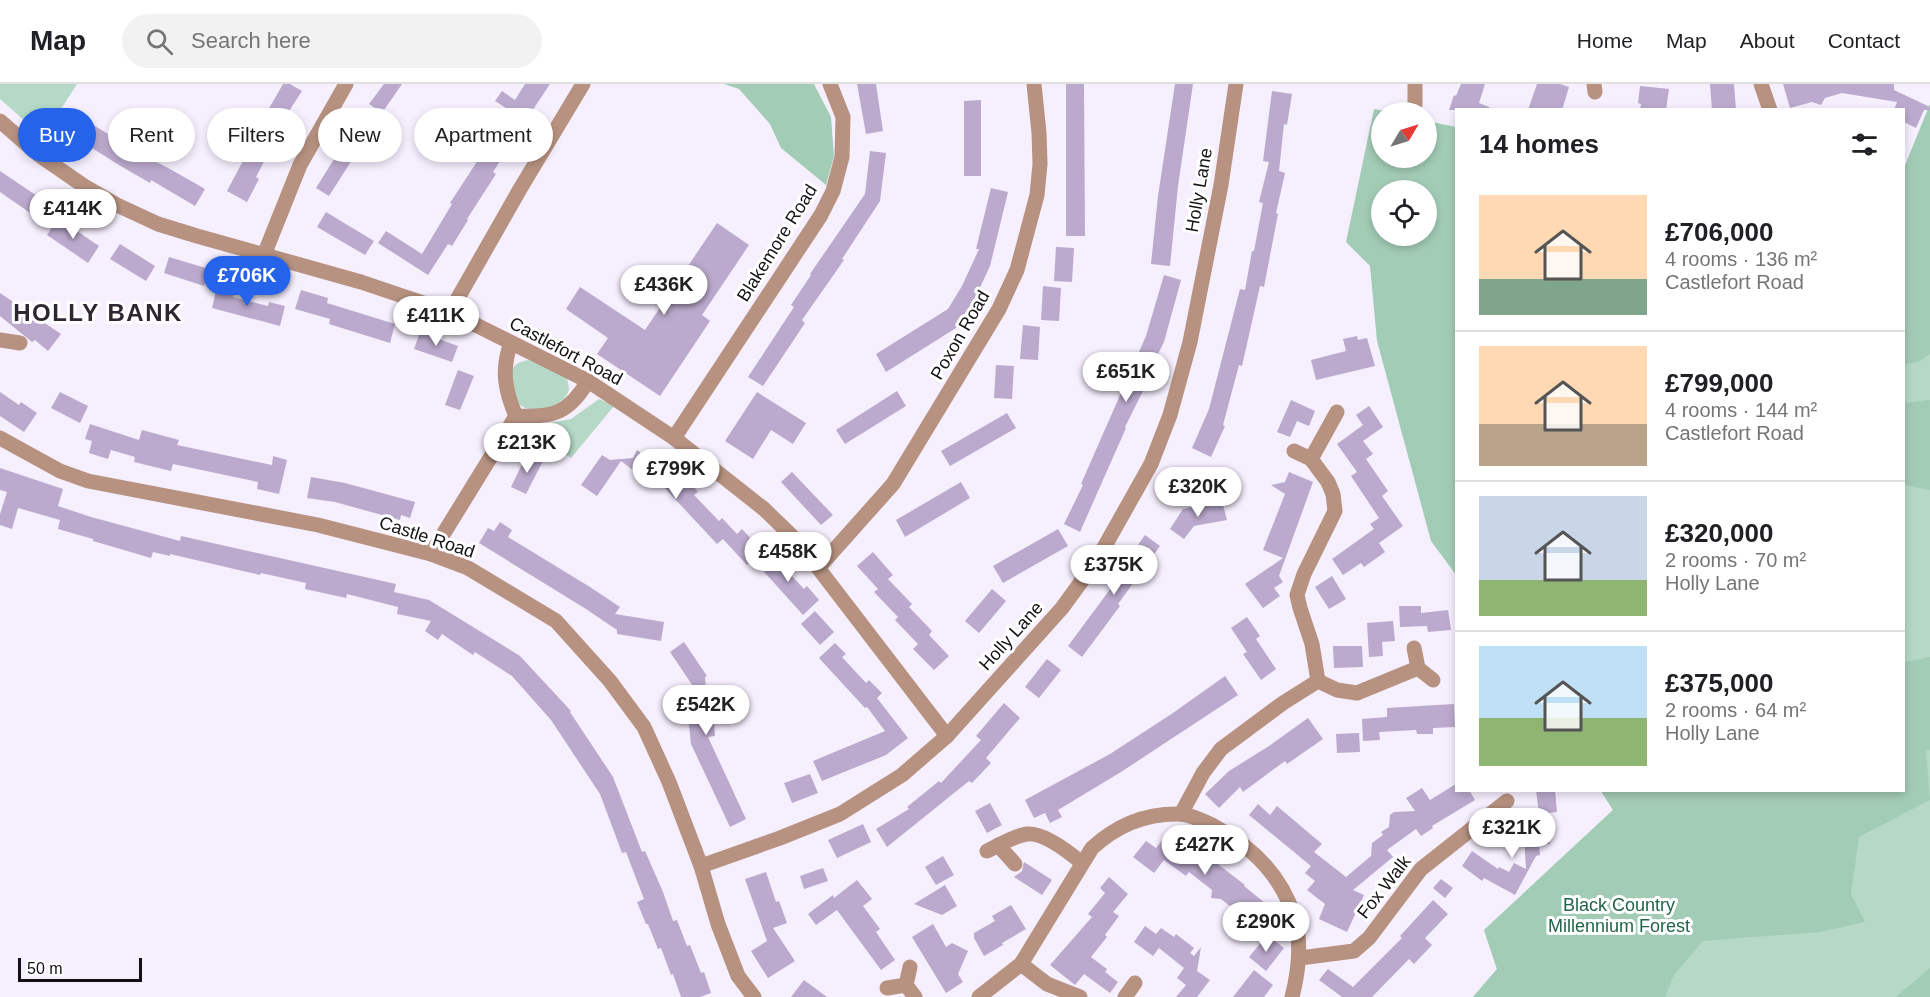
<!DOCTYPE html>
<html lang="en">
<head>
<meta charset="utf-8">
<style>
  body { margin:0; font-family:Helvetica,sans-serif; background:#f2f2f2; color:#202124; height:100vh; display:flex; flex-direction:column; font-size:22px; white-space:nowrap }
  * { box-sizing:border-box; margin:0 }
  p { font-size:20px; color:#757577 }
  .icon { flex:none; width:33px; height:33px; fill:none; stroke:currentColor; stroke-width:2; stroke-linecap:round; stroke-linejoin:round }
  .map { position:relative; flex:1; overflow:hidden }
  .side { position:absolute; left:1455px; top:24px; width:450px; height:684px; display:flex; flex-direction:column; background:#fff; border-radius:0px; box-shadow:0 3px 9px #0003 }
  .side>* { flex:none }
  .hud { position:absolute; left:18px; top:24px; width:570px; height:54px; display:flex; gap:12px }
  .needle { width:39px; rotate:52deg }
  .controls { position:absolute; left:1371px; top:18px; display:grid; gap:12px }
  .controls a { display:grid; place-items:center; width:66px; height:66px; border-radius:50%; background:#fff; box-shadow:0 3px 9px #0003; font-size:30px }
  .scale { position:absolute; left:18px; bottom:15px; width:124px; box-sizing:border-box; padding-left:6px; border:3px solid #131115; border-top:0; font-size:16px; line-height:21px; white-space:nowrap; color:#131115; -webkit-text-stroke:4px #fff; paint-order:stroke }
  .price { position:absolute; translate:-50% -51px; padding:0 14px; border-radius:21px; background:#fff; color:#222; font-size:20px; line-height:39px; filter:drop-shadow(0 2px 3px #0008) }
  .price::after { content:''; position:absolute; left:50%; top:36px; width:18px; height:14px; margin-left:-9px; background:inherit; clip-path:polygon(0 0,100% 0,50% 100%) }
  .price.active { background:#2563eb; color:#fff }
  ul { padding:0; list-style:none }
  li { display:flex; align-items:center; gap:18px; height:150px; padding:0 24px }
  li+li { border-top:2px solid #e0e0e0 }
  li span { display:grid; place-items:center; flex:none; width:168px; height:120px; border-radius:0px; color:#555 }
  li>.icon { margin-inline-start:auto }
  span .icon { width:72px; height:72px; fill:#fffc; stroke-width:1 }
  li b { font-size:26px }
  h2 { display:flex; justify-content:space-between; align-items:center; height:72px; padding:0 24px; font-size:26px }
  .pill { padding:0 21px; border-radius:27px; background:#fff; box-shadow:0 3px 9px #0003; font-size:21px; line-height:54px }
  .pill.active { background:#2563eb; color:#fff }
  header { display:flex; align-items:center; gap:36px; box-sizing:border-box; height:84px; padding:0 30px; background:#fff; border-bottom:2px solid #e0e0e0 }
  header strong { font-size:28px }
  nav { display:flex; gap:33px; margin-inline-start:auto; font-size:21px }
  .search { width:420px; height:54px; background:#f2f2f2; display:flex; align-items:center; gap:15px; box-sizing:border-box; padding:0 21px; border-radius:33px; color:#757577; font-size:22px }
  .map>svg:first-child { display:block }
</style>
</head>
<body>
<header>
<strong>Map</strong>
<div class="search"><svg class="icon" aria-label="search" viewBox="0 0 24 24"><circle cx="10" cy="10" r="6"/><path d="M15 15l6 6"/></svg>Search here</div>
<nav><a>Home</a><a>Map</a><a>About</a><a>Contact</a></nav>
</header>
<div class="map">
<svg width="1930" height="913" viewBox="0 0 1930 913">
  <rect width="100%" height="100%" fill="#f6effe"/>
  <g fill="#b5d9c6">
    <polygon points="0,0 77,0 43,53 0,15"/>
    <polygon points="1930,20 1930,899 1918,894 1895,913 1473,913 1497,885 1484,846 1613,726 1601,707 1904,706 1904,84"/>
    <path d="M 529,276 L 566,291 C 567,296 569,300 569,305 C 566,323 530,333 518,319 C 513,313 511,301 511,293 C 511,281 518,278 529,276 Z"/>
    <polygon points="599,315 614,322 571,374 528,345 538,341 571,335"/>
  </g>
  <g fill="#a3ccb6" fill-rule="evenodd">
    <polygon points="724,0 814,0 831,33 834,72 826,101 781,64 770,40 739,5"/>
    <polygon points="1930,20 1930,270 1919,278 1904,280 1904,84"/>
    <path d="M 1374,25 L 1391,28 L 1382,28 L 1382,74 L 1426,74 L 1427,37 L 1456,43 L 1456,491 L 1431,457 L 1377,257 L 1370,182 L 1346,158 ZM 1382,106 L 1426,106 L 1426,152 L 1382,152 Z"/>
    <polygon points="1930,316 1930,406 1904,401 1904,319"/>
    <polygon points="1930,573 1930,666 1926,667 1930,716 1859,753 1851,810 1865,838 1820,848 1703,857 1674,891 1665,913 1473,913 1497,885 1484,846 1613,726 1601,707 1904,706 1904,578"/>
    <polygon points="1930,884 1930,913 1895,913"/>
  </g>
  <g fill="#bbaacd">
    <polygon points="283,0 290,0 302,7 282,38 284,39 256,93 259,95 247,118 227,107 244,75 241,73"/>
    <polygon points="384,0 402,0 382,29 369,20"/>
    <polygon points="525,0 550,0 532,27 534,27 527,38 525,37 493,88 496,90 467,135 468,136 452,162 448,160 428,191 378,159 386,147 422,170 452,120 450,119 480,73 477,71 504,30 505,31 509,26 495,17 502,7 515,16"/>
    <polygon points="857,0 876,0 883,47 866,50"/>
    <polygon points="1066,0 1084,0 1085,152 1066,152"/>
    <polygon points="1175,0 1193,0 1178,102 1170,182 1151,180 1158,112"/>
    <polygon points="1461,0 1485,0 1479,19 1489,23 1489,26 1449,26 1454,11 1456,12"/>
    <polygon points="1537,0 1560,0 1569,3 1562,26 1528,26"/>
    <polygon points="1710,0 1734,0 1736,26 1712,26"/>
    <polygon points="1783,0 1894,0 1894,6 1930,23 1930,26 1924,26 1916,44 1904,38 1904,26 1894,26 1897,18 1842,9 1825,14 1821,21 1812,18 1790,24"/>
    <polygon points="1640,2 1669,5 1666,26 1640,26 1641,20 1638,19"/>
    <polygon points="1272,7 1292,10 1287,41 1284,40 1279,87 1285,89 1276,129 1278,130 1264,203 1260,202 1242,282 1239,281 1223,341 1225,342 1211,373 1192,364 1209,325 1240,205 1245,206 1252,167 1254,167 1263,119 1259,118 1269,78 1263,77"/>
    <polygon points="981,16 981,92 964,92 964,17"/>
    <polygon points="66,24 137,68 170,85 205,105 195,122 151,96 150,99 119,81 60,44 61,41 57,38"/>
    <polygon points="370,27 385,37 369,62 353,52"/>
    <polygon points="346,56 359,65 329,112 316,104"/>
    <polygon points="870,67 886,69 880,117 842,175 844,176 802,236 805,239 763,302 748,293 794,223 791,221 811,191 810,190 865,110"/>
    <polygon points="0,87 49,120 39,135 0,108"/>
    <polygon points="991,104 1008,108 990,182 976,212 956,244 886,288 876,270 948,225 962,202 979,165 976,165"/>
    <polygon points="326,128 374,157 365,171 317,143"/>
    <polygon points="58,134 99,162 88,179 47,151"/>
    <polygon points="717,139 749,161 702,231 710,237 660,312 597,270 608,254 566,225 580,203 645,246"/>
    <polygon points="120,160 155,182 146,197 110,175"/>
    <polygon points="1056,163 1074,164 1072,198 1054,197"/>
    <polygon points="169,173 209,185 204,202 164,189"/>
    <polygon points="1164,191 1181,196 1164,258 1141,304 1144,305 1125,343 1126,344 1080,448 1064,440 1083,401 1081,400 1146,252"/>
    <polygon points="217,202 235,207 233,213 268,222 269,218 285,222 280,242 212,224"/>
    <polygon points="1043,202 1061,204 1059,237 1041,236"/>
    <polygon points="301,206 328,214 327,219 395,240 390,259 329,240 330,235 295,225"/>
    <polygon points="0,209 61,250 48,267 35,256 32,258 0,232"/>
    <polygon points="1023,241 1040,243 1038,276 1020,275"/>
    <polygon points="420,248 458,262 452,278 414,265"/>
    <polygon points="1357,252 1358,256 1367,254 1375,282 1316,296 1311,276 1346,267 1343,255"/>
    <polygon points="996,281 1014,282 1012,315 994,314"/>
    <polygon points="458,286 474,292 460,326 445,321"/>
    <polygon points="897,307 906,322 845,360 836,346"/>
    <polygon points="0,308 19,321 21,318 37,329 24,348 0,332"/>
    <polygon points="60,308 88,322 80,339 51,324"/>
    <polygon points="757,308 806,339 793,360 771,346 753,375 725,357"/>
    <polygon points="1291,316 1315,327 1309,342 1297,337 1290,353 1277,348"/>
    <polygon points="1369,322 1383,343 1363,357 1373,370 1366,375 1388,407 1382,412 1403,442 1379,459 1385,468 1364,483 1361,479 1343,491 1332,475 1374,445 1370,440 1379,434 1351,392 1357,388 1337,360 1363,341 1356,331"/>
    <polygon points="1007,329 1016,344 950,382 941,367"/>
    <polygon points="90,340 139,356 142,346 179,356 177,361 272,381 273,372 287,376 279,410 257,405 258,398 173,380 171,387 134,378 135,373 111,366 108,375 89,369 92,357 85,355"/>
    <polygon points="637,366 681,398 686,394 698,408 694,411 719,437 722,434 737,450 742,445 762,467 747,481 723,455 717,460 660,399 657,404 621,377 597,412 581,401 602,371 610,376 633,374"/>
    <polygon points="527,370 543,377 526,410 511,403"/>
    <polygon points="0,384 63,405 58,422 91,433 180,457 181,452 396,500 394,508 429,516 520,572 571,627 570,628 613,693 642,768 645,767 663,808 673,837 677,836 687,862 690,861 701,889 704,888 711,909 700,913 681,913 673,890 671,891 661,864 658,865 648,840 646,840 637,818 644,815 626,768 622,769 600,710 551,636 512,592 475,568 473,571 442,550 438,556 425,547 431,537 397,530 398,523 347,510 346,514 305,505 306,499 261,489 260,491 170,470 170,472 153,468 151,474 93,457 93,455 58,445 60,436 18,424 12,445 0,441 0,430 7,408 0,406"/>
    <polygon points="792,388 833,431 821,441 781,398"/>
    <polygon points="1289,388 1313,398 1279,492 1283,498 1274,504 1280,512 1263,524 1245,500 1283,474 1263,466 1285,410 1271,401 1285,398"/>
    <polygon points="311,393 345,399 415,418 410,434 401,431 400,436 335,418 307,414"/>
    <polygon points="961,398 970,414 905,453 896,436"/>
    <polygon points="1222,417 1227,436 1194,442 1184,455 1170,445 1183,425"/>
    <polygon points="500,438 512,446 508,453 590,503 620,523 615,530 664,538 661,557 617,550 617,546 586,525 479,459 488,444 494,447"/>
    <polygon points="1058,445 1068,462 1003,499 993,482"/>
    <polygon points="1145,451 1160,462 1118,520 1120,522 1082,573 1068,562 1111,504 1109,502"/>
    <polygon points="773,465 783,476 780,479 804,505 807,502 819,516 803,531 757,480"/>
    <polygon points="873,468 893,491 888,495 912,520 909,523 932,547 929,551 949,572 934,586 913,565 918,560 895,536 898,533 874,508 878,505 857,482"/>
    <polygon points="1332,492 1346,515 1329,525 1315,503"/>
    <polygon points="992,505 1006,517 979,549 965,537"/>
    <polygon points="1399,522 1421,522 1421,529 1448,526 1451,546 1428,548 1427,542 1400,543"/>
    <polygon points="815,527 834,548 820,561 801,540"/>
    <polygon points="1247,533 1260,552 1256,555 1276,585 1261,596 1243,570 1247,568 1231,544"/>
    <polygon points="1393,537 1395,557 1382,558 1383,572 1369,573 1367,539"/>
    <polygon points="684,558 707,592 705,593 709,639 714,639 715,652 708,653 746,735 730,743 691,660 686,612 699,611 670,568"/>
    <polygon points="835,559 846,570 842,573 866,599 869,596 882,609 877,614 908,654 886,671 822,697 813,677 885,647 867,623 865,624 819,574"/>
    <polygon points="1333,562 1362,562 1363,583 1334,584"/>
    <polygon points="1047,575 1061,586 1039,614 1025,603"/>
    <polygon points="1225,592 1238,611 1121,688 1058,726 1062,733 1050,739 1045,729 1034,734 1025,716 1110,670 1173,629"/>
    <polygon points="1004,619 1020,634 986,674 991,679 972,699 969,697 887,763 876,745 909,725 907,723 939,697 941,699 981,656 976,652"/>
    <polygon points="1454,620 1455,643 1433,644 1433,650 1417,650 1416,646 1379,648 1380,656 1363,657 1362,635 1387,633 1387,624"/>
    <polygon points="1308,634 1323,655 1287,680 1285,677 1243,708 1240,703 1219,724 1205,710 1229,687 1269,662"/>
    <polygon points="1359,649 1360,668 1337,669 1336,650"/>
    <polygon points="810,690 818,709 792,719 784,699"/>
    <polygon points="1456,700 1456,706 1469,706 1475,716 1432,742 1433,744 1421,752 1416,745 1387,766 1393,773 1353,806 1364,811 1347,848 1319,835 1325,820 1307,806 1315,797 1305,789 1311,782 1249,731 1258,720 1270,731 1277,722 1322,760 1314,768 1346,793 1371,772 1372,759 1383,751 1381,748 1389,743 1390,731 1394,728 1415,727 1406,714 1422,704 1430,716"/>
    <polygon points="1536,706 1555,706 1557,728 1539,730"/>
    <polygon points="990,719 1002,741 987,749 975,727"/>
    <polygon points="1548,735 1550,760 1539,760 1540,771 1536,772 1515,811 1484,794 1482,797 1462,782 1472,767 1498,785 1499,783 1509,788 1514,779 1526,785 1523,737"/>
    <polygon points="863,740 871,758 837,774 828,756"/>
    <polygon points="1168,749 1203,774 1206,771 1245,801 1244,802 1265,819 1259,827 1269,835 1260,846 1221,815 1211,814 1212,806 1189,788 1186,792 1164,776 1154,789 1133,773 1146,757 1156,764"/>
    <polygon points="943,772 954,791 936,801 925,783"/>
    <polygon points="1024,778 1052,796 1042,811 1014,793 1022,787"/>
    <polygon points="823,784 828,797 804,805 800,792"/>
    <polygon points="766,788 776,818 779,817 787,839 773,844 795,877 768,894 751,867 767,857 745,795"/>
    <polygon points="1109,793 1128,810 1113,828 1119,832 1105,851 1107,853 1091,873 1107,885 1105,888 1118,898 1110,909 1084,890 1075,901 1050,881 1092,833 1088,830 1105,809 1100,804"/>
    <polygon points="1441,795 1453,804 1445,814 1433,804"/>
    <polygon points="857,796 872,815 863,822 880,845 876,848 895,876 881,886 837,826 816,841 808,830 833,811 834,814"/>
    <polygon points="945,801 957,822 942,831 914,820"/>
    <polygon points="1433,816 1448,830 1425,854 1432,861 1414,880 1409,875 1372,913 1342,913 1319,896 1328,885 1353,903 1402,854 1400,852"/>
    <polygon points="1011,821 1026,845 1002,859 1003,861 984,872 974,854 974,849 995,837 992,832"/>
    <polygon points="933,840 946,863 952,859 968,867 958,890 963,898 946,909 912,853"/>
    <polygon points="1145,842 1156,850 1161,844 1174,853 1176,850 1194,864 1190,869 1194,872 1201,863 1197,887 1210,896 1197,913 1176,913 1186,901 1177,894 1184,884 1159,864 1153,872 1134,858"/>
    <polygon points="1267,851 1284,864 1266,887 1249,873"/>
    <polygon points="1254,886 1273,901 1264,913 1233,913"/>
    <polygon points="804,896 827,913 791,913"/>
  </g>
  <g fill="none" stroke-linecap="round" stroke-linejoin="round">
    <g stroke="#b79281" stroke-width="15">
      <polyline points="1594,0 1595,8"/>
      <polyline points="1761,0 1770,26"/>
      <polyline points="1415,21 1415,0"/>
      <polyline points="0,37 39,71 84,102 117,121 158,140 197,152 361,198 450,228 588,297 674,354 764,425 799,459 947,652"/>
      <polyline points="264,171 300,81 346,0"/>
      <polyline points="450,228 520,105 583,0"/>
      <polyline points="0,256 20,259"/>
      <path d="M 511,259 C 501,285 505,307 516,332"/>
      <path d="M 516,332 C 553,334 569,329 588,297"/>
      <polyline points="0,354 60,387 88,397 318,441 431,470 468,484 556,537 610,597 644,643 669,698 701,782 718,840 738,892 754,913"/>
      <polyline points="674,354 821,131 833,107 842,73 843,33 830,0"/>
      <polyline points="1294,367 1311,375 1328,398 1333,410 1335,427 1304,490 1297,511 1300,524 1312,560 1318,597"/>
      <polyline points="1311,375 1337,328"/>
      <polyline points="431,470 516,332"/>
      <polyline points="819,483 893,400 999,225 1017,186 1037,111 1040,80 1039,49 1034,0"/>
      <polyline points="1414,564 1418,584 1433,596"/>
      <polyline points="1181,730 1203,689 1221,665 1283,619 1318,597 1337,606 1357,609 1418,584"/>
      <polyline points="1489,731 1509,753"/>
      <polyline points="998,761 1015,780"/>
      <path d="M 987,767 C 1000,761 1013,752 1027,750 C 1044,748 1070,769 1082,779"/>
      <polyline points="701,782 780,754 840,730 902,691 947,652 1062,524 1097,476 1151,380 1170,331 1190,258 1221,101 1236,0"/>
      <polyline points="1300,874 1354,867 1369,854 1421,785 1507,717"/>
      <polyline points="1021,880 1047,900 1080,913"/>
      <polyline points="906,901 915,913"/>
      <polyline points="887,904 906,901 910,883"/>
      <path d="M 979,913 L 1021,880 L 1092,764 C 1116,742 1146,729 1180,730 C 1192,731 1203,737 1214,742 C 1251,762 1281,791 1294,832 C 1302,858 1299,886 1292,913"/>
      <polyline points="1125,913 1135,899"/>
    </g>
  </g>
  <g text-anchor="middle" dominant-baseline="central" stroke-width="6" stroke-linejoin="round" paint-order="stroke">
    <g font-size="18" fill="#131115" stroke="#fff">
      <text transform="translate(1199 106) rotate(-80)">Holly Lane</text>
      <text transform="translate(777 159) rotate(-58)">Blakemore Road</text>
      <text transform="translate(960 251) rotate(-60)">Poxon Road</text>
      <text transform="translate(566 267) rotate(28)">Castlefort Road</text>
      <text transform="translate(427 453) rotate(18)">Castle Road</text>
      <text transform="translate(1011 552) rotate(-48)">Holly Lane</text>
      <text transform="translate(1384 803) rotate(-52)">Fox Walk</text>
    </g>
    <g font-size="18" fill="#216448" stroke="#fff">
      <text x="1619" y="821">Black Country<tspan x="1619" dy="21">Millennium Forest</tspan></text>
    </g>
    <g font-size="24" font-weight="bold" letter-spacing="1.5" fill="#2d2732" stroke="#fff">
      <text x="98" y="228">HOLLY BANK</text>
    </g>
  </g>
</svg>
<div class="controls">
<a><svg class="needle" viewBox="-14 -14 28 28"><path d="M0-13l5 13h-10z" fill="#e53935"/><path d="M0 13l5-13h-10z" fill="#757577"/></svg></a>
<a><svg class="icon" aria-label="locate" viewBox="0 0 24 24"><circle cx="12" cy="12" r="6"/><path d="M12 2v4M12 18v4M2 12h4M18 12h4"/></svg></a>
</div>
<div class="scale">50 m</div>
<b class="price" style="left:73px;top:156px">£414K</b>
<b class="price active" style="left:247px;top:223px">£706K</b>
<b class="price" style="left:664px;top:232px">£436K</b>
<b class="price" style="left:436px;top:263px">£411K</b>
<b class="price" style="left:1126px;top:319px">£651K</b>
<b class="price" style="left:527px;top:390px">£213K</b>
<b class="price" style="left:676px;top:416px">£799K</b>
<b class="price" style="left:1198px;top:434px">£320K</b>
<b class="price" style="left:788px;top:499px">£458K</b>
<b class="price" style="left:1114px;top:512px">£375K</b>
<b class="price" style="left:706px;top:652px">£542K</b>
<b class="price" style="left:1512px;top:775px">£321K</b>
<b class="price" style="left:1205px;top:792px">£427K</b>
<b class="price" style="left:1266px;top:869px">£290K</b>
<div class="hud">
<a class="pill active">Buy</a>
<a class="pill">Rent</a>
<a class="pill">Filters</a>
<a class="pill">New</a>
<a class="pill">Apartment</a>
</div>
<section class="side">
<h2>14 homes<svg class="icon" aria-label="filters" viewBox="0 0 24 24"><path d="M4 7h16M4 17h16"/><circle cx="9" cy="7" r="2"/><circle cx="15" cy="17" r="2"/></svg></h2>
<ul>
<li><span style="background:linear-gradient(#ffd9b3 70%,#7fa58c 0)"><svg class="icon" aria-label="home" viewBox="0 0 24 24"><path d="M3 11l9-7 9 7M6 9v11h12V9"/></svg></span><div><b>£706,000</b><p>4 rooms · 136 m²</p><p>Castlefort Road</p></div></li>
<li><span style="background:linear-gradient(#ffd9b3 65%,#b9a48a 0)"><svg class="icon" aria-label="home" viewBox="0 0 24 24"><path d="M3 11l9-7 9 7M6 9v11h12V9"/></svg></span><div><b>£799,000</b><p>4 rooms · 144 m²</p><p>Castlefort Road</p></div></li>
<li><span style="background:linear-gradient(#c9d6e8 70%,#8fb573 0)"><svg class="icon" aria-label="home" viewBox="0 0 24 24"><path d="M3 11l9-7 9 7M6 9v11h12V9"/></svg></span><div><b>£320,000</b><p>2 rooms · 70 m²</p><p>Holly Lane</p></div></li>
<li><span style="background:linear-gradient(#bfe0f5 60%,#8fb573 0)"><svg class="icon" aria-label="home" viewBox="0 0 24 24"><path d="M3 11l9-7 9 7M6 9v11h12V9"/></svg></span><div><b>£375,000</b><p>2 rooms · 64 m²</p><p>Holly Lane</p></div></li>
</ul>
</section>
</div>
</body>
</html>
